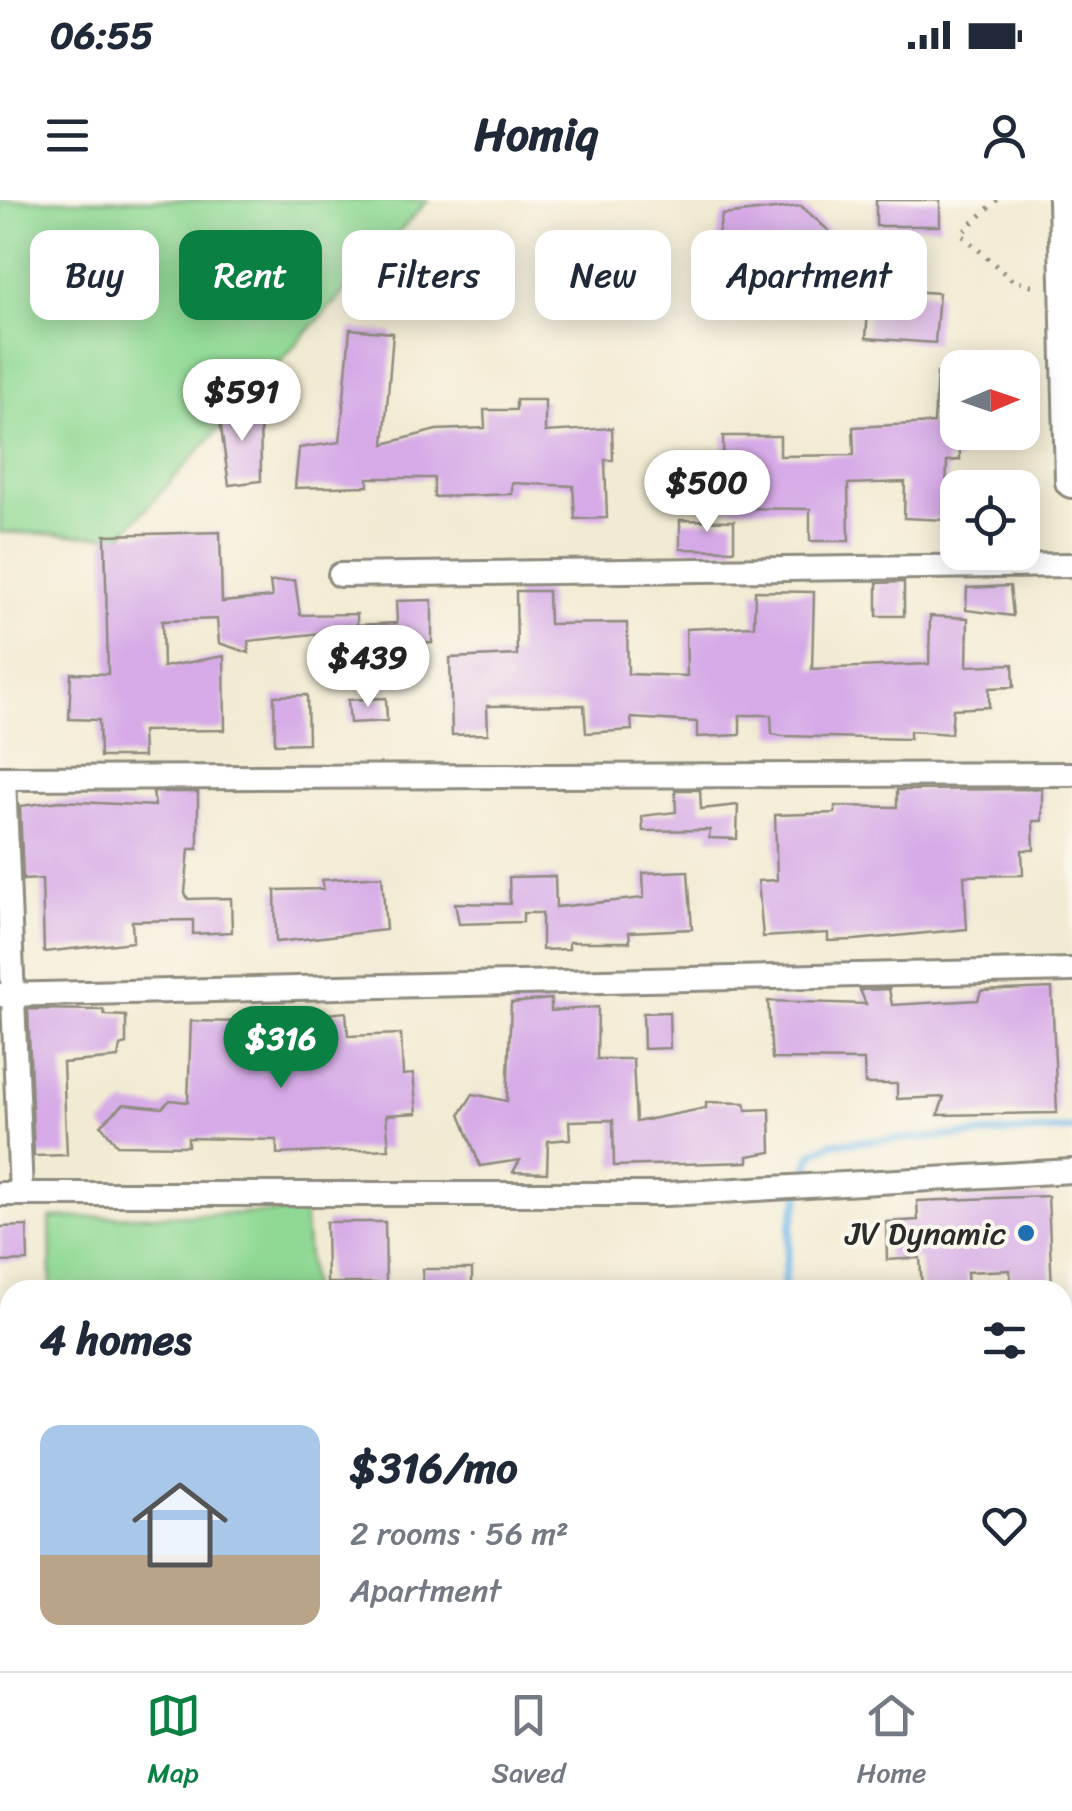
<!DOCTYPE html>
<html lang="en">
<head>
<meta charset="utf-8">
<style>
  body { margin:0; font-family:Sriracha,sans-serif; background:#f2f2f3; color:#1f2937; height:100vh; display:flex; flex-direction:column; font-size:38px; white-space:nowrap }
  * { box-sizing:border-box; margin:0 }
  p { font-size:32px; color:#747a83 }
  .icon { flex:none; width:55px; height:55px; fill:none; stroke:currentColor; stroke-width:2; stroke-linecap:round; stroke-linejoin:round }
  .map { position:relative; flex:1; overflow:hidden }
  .panel { position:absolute; left:0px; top:1080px; width:1072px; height:392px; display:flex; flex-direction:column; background:#fff; border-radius:30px 30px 0 0; box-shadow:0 5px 25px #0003 }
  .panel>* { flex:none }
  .guide { position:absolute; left:30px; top:30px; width:1012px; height:90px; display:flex; gap:20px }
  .needle { width:65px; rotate:88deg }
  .tools { position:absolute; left:940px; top:150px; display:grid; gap:20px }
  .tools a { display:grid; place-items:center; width:100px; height:100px; border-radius:20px; background:#fff; box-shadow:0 5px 25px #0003; font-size:50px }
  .price { position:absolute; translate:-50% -85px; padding:0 22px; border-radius:35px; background:#fff; color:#222; font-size:32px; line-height:65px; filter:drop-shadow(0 2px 5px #0008) }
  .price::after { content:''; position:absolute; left:50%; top:60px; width:30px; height:22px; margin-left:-15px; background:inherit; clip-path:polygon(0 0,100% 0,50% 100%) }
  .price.active { background:#0b8043; color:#fff }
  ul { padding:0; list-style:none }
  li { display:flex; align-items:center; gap:30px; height:250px; padding:0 40px }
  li+li { border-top:2px solid #e0e1e3 }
  li span { display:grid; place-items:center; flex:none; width:280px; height:200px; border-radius:20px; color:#555 }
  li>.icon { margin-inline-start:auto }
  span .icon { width:120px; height:120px; fill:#fffc; stroke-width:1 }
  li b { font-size:42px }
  h2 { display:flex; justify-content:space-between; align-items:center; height:120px; padding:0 40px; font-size:42px }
  .chip { padding:0 35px; border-radius:20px; background:#fff; box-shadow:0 5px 25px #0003; font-size:35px; line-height:90px }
  .chip.active { background:#0b8043; color:#fff }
  .status { display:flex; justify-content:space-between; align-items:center; height:70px; padding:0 50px; background:#fff; direction:ltr }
  .status svg { height:28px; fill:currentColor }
  header { display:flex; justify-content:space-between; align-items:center; height:130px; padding:0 40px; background:#fff; font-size:45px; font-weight:800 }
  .tab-bar { display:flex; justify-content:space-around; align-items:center; height:140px; border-top:2px solid #e0e1e3; background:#fff; font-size:28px; color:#747a83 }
  .tab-bar a { display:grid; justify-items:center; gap:5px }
  .tab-bar .active { color:#0b8043 }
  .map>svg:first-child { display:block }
</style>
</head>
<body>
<div class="status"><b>06:55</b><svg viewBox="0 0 49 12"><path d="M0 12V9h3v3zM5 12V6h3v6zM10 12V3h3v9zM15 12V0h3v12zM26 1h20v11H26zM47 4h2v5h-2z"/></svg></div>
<header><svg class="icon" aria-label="menu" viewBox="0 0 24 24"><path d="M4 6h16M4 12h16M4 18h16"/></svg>Homiq<svg class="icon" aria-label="person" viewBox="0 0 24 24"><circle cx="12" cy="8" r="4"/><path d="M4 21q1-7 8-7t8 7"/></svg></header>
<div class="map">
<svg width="1072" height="1471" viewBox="0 0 1072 1471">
  <rect width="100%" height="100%" fill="#fbf7ec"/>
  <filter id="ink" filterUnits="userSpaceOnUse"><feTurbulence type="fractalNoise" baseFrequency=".01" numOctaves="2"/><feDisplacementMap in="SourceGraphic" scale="20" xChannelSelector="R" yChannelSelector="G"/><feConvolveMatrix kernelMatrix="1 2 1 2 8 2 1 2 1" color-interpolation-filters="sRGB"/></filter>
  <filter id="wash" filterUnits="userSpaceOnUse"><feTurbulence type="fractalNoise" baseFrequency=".0048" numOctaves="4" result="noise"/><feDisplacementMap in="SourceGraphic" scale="40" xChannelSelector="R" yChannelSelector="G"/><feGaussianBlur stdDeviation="2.25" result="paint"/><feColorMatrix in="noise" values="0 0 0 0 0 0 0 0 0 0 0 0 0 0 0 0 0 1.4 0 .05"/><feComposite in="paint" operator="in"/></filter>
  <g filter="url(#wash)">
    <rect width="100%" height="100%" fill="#f2ebd3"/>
    <g fill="#90d994" stroke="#5e8260" stroke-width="2.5">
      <polygon points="0,0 428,0 120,337 0,332"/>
      <polygon points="304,1012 311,1090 51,1090 50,1018"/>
      <polygon points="0,1114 10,1114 10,1462 168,1463 168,1471 0,1471"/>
    </g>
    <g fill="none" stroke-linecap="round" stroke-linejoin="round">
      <g stroke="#72b8e9" stroke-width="8">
        <polyline points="783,1090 791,1025 812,954 833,943 1072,929"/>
        <polyline points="774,1462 776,1471"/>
      </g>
    </g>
    <g id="blocks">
      <g fill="#d6aae7">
        <rect x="876" y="0" width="64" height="26"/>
        <polygon points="801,6 856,55 714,54 722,15"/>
        <polygon points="871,68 894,90 939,93 935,143 866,138"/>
        <polygon points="350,129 393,133 384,244 436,230 485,228 484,210 516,210 516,200 545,200 545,232 612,228 613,260 605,260 607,318 575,319 573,286 512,283 512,294 434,297 434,278 368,278 368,286 295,288 299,248 340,242"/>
        <polygon points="937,173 958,174 960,260 947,261 945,320 904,318 905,282 848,284 849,341 810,341 810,309 724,308 723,236 780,236 780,256 854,255 853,227 934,223"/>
        <polygon points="260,203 261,281 229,285 219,213"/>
        <polygon points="680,320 734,321 734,350 680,349"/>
        <polygon points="220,332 222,402 272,397 270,382 295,380 300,415 357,414 357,425 397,423 396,401 432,400 432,443 391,444 392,453 323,459 323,433 248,441 249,453 219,443 217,419 162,421 163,467 224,456 225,530 142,531 143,557 100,557 99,520 69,519 71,473 108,474 105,335"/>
        <polygon points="904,382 904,416 877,416 877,383"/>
        <polygon points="1010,386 1013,416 966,410 967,388"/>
        <polygon points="516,391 548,391 549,424 627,423 628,474 687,476 686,429 754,426 755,391 814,392 812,469 929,464 930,416 968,418 967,466 1013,464 1014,487 989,488 989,507 953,509 951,534 910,531 910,539 783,536 772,534 771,515 740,515 740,535 697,537 697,522 631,518 632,530 586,533 584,505 487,506 488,534 452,535 450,458 517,455"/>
        <polygon points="307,495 308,543 275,544 274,496"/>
        <polygon points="386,498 387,521 350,523 348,500"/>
        <polygon points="1042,589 1042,621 1033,621 1034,650 1022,650 1023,675 964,676 967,729 855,740 828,741 828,733 763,737 758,681 777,680 775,615 835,613 835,606 897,607 897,590"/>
        <polygon points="675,590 700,590 701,609 738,605 737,639 709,638 710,630 643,631 642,616 676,612"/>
        <polygon points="153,592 198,592 198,649 189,649 185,693 188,699 231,698 232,732 193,734 193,720 132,721 133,742 44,752 42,679 23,680 20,606 60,601 155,606"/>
        <polygon points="688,671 692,729 629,732 630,742 569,742 569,749 542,750 542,713 523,713 523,722 459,724 455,703 510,704 509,677 555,676 556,707 644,698 643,673"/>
        <polygon points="382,676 386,730 276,742 275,690 323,689 322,680"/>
        <polygon points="1052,788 1057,913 938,915 944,897 897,899 897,884 865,884 864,860 772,859 768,801 866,804 860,790 889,789 892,805 978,800 981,791"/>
        <polygon points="551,799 551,811 598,807 597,859 633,859 636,922 706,908 706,902 745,903 746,910 770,909 771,952 748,956 748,962 614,966 613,920 569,921 570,939 548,941 547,973 513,972 520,960 480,966 460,914 473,894 507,901 511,803"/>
        <polygon points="28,809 103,810 105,815 126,816 126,844 120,846 118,858 63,863 67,955 34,956"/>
        <polygon points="346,812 348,836 401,834 403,875 413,874 417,913 386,915 389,949 277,954 277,940 188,938 188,946 117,945 101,925 124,904 162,908 170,900 188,902 191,821 245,822 244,842 298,840 296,817"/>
        <polygon points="669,812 670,848 644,849 643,813"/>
        <polygon points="1048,996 1052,1090 1011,1090 1010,1070 967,1072 968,1090 922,1090 920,1058 887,1060 886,1022 918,1020 917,1001"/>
        <polygon points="326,1022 385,1022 386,1083 327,1083"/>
        <polygon points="27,1026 28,1061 0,1062 0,1027"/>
        <rect x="423" y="1069" width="49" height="21"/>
      </g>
    </g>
  </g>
  <g filter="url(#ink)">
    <use href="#blocks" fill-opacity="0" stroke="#8e8b7f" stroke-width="2.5"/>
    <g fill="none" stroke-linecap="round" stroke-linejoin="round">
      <defs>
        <g id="minor">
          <polyline points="340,375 1072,365"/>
          <polyline points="0,578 1072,574"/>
          <polyline points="4,578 21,994"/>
          <polyline points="0,795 1072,770"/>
          <polyline points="0,994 667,994 1072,971"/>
        </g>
        <polyline id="secondary" points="1065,0 1072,281"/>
      </defs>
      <use href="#minor" stroke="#8e8b7f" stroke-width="28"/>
      <use href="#secondary" stroke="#8e8b7f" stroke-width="38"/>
      <polyline stroke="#8e8b7f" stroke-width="5" stroke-dasharray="2.5 8" stroke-linecap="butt" points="997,0 961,34 1012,80 1039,87"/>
      <use href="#minor" stroke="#fff" stroke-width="22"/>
      <use href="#secondary" stroke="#fff" stroke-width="32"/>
    </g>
  </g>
  <circle fill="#1f6fb2" stroke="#fbf7ec" stroke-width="4" cx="1026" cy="1033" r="10"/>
  <g text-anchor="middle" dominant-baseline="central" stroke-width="8" stroke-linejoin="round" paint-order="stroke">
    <g font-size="32" fill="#2b2b2b" stroke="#fbf7ec" text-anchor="end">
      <text x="1006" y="1033">JV Dynamic</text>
    </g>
  </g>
</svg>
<div class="tools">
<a><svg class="needle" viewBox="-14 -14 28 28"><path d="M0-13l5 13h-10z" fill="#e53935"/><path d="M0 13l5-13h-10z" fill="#747a83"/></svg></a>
<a><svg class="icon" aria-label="locate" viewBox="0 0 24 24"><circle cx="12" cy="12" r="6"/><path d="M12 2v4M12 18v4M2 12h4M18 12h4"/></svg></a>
</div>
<b class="price" style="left:242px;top:244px">$591</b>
<b class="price" style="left:707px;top:335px">$500</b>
<b class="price" style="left:368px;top:510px">$439</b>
<b class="price active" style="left:281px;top:891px">$316</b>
<div class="guide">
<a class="chip">Buy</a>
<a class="chip active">Rent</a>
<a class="chip">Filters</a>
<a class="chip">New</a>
<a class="chip">Apartment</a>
</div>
<section class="panel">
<h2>4 homes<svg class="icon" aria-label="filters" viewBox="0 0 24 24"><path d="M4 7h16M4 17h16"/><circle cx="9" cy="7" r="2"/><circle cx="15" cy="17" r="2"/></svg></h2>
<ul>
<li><span style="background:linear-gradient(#a9c7e8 65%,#b9a48a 0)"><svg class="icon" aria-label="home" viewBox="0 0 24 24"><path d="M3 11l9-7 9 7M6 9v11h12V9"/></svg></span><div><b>$316/mo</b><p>2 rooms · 56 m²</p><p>Apartment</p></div><svg class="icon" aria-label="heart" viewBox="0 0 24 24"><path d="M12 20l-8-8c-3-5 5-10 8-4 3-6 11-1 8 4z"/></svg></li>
</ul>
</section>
</div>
<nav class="tab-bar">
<a class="active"><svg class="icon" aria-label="map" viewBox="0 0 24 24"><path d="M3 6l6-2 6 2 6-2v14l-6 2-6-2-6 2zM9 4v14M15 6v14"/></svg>Map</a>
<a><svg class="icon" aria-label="saved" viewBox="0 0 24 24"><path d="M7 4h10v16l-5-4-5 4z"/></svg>Saved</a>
<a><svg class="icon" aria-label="home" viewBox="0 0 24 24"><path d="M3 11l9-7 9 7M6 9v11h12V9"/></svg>Home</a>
</nav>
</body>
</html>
